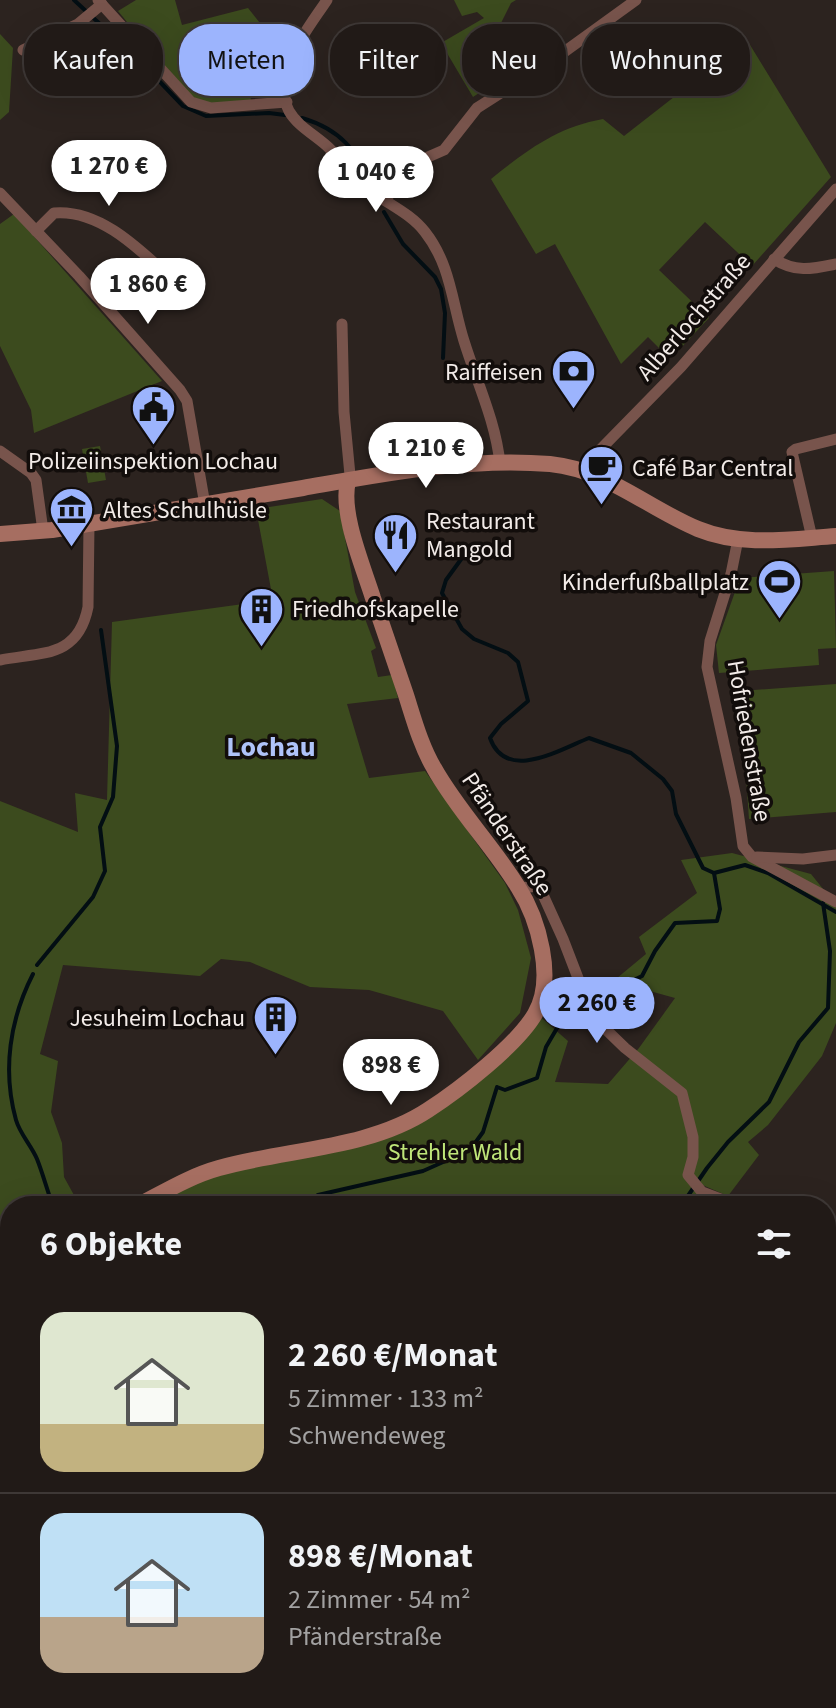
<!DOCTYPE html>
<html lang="de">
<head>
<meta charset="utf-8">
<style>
  body { margin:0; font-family:"Source Sans 3",sans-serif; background:#292320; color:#f1f3f6; height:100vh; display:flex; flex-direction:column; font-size:30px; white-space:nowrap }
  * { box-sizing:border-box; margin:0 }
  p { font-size:26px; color:#a2a1a1 }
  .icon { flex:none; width:44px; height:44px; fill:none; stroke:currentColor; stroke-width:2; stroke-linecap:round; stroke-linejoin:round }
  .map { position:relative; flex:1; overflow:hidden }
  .panel { position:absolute; left:0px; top:1196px; width:836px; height:512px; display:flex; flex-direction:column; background:#211a17; border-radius:32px 32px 0 0; box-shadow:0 8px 32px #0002,0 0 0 2px #3e3836 }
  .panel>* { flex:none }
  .guide { position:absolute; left:24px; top:24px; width:788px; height:72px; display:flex; gap:16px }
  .price { position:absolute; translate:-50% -68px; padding:0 18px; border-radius:28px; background:#fff; color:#222; font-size:26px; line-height:52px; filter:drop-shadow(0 2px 4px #0008) }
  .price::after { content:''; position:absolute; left:50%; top:48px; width:24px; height:18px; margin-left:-12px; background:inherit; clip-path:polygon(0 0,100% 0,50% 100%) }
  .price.selected { background:#9cb4fd; color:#111 }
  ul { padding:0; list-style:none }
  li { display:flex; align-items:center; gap:24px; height:200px; padding:0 40px }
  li+li { border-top:2px solid #3e3836 }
  li span { display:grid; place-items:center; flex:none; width:224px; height:160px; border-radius:24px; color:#555 }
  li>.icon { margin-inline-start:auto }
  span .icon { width:96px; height:96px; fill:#fffc; stroke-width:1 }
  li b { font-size:34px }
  h2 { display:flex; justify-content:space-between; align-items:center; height:96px; padding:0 40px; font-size:34px }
  .pill { padding:0 28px; border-radius:32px; background:#211a17; box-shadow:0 8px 32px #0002,0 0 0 2px #3e3836; font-size:28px; line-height:72px }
  .pill.selected { background:#9cb4fd; color:#111 }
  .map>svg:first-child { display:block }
</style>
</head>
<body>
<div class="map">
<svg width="836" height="1708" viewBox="0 0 836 1708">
  <rect width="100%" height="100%" fill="#2c231f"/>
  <g fill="#3c4b1e">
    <path d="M 136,0 L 175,0 L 182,25 L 248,8 L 282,51 L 276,77 L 264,76 L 248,83 L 251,100 C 235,103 216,108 200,101 C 179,91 135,31 118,11 Z"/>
    <polygon points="454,0 516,0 511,3 500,25 533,57 473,97 441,43 484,18 477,12 462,16"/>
    <polygon points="0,34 13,48 9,112 0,120"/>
    <path d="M 747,40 L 831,177 L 752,266 L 705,222 L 659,270 L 709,318 L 677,352 L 674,349 L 667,356 L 648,337 L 621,364 L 555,244 L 536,254 L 491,179 C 526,151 557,127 603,119 L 624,136 Z"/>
    <polygon points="14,214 162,381 34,433 31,410 0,346 0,224"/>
    <polygon points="100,446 106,480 88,483 82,449"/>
    <polygon points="322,499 340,511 355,592 376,648 371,651 378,677 392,675 398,698 347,704 369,778 425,771 505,883 518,910 531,958 520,1013 478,1060 443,1011 369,990 310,987 250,962 221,959 200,976 63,965 40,1054 58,1061 51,1112 62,1143 64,1177 80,1206 10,1206 10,1283 0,1281 0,801 78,832 75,793 107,800 112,622 273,600 256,509"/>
    <polygon points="834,571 836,648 818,649 819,665 719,673 716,645 740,578"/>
    <polygon points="836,684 836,812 749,819 740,691"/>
    <polygon points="732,853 811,874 836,905 836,1023 822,1056 768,1125 748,1142 759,1155 728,1196 700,1184 695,1206 137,1206 195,1176 313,1149 429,1110 536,1013 568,1041 555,1082 608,1084 639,1048 675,998 646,990 621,1003 605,988 646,954 639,937 697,893 681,860"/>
    <polygon points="0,1396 10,1406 10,1698 279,1698 273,1708 0,1708"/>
    <polygon points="836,1613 836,1708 765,1708 776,1698 826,1698 826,1623"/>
  </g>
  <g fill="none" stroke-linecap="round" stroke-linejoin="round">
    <g stroke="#030e13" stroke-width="4">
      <polyline points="74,0 140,61 183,106 206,116 269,113 285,115"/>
      <path d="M 302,118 C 342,130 355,150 373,185"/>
      <polyline points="384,212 403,244 435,277 441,289 445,313 443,358"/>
      <path d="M 470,547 L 446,580 L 442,593 L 462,629 L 474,639 L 508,653 L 518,662 L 528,701 L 501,724 L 490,738 C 506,783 561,749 589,738 L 631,753 L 663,779 L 672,791 L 676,814 L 703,868 L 714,873 L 745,865 L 768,873 L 836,912"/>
      <polyline points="37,965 93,897 105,871 100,827 113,797 117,746 101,630"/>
      <path d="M 33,974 C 10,1019 2,1070 16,1120 C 20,1134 31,1145 37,1159 C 43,1174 47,1190 53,1206"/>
      <polyline points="302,1206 318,1195 423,1171 470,1150 483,1132 497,1087 505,1090 537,1078 546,1047 560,1023 602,1008 618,988 642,976 655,951 675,923 717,921 720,909 714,873"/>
      <polyline points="681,1206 707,1168 728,1142 769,1102 799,1042 828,1008 830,951 823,903"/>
      <polyline points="826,1673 836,1655"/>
      <polyline points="245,1698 245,1708"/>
      <polyline points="33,1708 46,1698"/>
      <polyline points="806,1708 812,1698"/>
    </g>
    <g stroke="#78544c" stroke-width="11">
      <polyline points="98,0 191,102 211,108 287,102"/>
      <path d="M 327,0 C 308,29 270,73 289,111 C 298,127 317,136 329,148 C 344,163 354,180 372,192 C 390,205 411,214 425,232 C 451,265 452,303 464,341 C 476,380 496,422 500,464"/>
      <polyline points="23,50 78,24 102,4"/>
      <polyline points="0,193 79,276 180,390 187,401 205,505"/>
      <polyline points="386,200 398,179 412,164 444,150 477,108 560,55 636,0"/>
      <path d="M 36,231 L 54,213 C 101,209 141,251 174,281"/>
      <path d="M 774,259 C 796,273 812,269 836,264"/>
      <polyline points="342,324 344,412 350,475 348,481"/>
      <polyline points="0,451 31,473 36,480 43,531"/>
      <polyline points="586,471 591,459 681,367 836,189"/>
      <polyline points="812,538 792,452 796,449 836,439"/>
      <polyline points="738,539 731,574 710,641 707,667 736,798 743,846 752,857 836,902"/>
      <path d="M 0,660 C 42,652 78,658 88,607 L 89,524"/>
      <polyline points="757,857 803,859 836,855"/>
      <polyline points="519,888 539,886 563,939 593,1017 625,1048 682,1093 693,1137 693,1157 688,1175 702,1192 739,1206"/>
      <polyline points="826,1251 836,1257"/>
      <polyline points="0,1363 10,1374"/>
      <polyline points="826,1366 836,1359"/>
      <polyline points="826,1441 836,1428"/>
      <polyline points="826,1509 836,1504"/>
      <polyline points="826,1623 836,1613"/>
      <polyline points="212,1698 215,1708"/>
      <polyline points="399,1698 448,1708"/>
      <polyline points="338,1708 354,1698"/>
    </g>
    <g stroke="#a66e61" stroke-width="16">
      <path d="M 0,534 L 52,530 C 136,516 219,502 303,488 C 383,474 468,457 550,464 C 608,470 647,508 698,529 C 742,547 790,539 836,536"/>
      <path d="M 137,1206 C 164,1192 190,1176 219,1168 C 286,1149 369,1149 428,1110 C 459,1090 517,1045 535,1014 C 556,979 538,918 518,887 C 493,846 458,811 434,768 C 421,746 414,720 406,695 C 395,663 384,630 373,598 C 363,566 340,513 348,481"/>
      <polyline points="0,1291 10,1283"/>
    </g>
  </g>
  <defs>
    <symbol id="bank-pin" viewBox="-11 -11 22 30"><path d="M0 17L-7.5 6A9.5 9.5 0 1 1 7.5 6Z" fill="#9cb4fd" stroke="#120d0b"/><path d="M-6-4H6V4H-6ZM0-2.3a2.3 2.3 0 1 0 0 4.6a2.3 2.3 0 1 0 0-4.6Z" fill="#111"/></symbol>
    <symbol id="civic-pin" viewBox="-11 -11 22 30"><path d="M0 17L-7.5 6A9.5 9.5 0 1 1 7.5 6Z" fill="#9cb4fd" stroke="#120d0b"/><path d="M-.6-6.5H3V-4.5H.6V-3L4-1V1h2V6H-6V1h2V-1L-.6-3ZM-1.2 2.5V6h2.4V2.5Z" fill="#111"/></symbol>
    <symbol id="cafe-pin" viewBox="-11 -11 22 30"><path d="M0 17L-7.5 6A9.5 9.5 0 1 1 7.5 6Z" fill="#9cb4fd" stroke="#120d0b"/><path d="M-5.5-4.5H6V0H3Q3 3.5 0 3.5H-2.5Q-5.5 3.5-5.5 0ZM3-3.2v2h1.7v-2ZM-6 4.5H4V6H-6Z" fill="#111"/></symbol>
    <symbol id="museum-pin" viewBox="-11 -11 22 30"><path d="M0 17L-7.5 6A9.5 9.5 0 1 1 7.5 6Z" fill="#9cb4fd" stroke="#120d0b"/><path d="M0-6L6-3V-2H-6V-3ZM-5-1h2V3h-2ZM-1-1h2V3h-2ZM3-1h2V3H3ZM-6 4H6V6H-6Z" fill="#111"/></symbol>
    <symbol id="restaurant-pin" viewBox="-11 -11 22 30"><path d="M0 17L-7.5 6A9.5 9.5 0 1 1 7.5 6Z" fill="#9cb4fd" stroke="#120d0b"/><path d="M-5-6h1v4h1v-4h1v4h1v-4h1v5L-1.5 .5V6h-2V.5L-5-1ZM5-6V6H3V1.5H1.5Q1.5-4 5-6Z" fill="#111"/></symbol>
    <symbol id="stadium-pin" viewBox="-11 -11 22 30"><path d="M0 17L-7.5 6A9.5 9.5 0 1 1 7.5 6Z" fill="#9cb4fd" stroke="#120d0b"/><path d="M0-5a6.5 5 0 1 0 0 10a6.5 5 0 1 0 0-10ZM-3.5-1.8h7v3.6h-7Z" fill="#111"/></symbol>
    <symbol id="building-pin" viewBox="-11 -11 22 30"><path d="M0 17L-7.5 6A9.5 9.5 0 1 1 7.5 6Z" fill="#9cb4fd" stroke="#120d0b"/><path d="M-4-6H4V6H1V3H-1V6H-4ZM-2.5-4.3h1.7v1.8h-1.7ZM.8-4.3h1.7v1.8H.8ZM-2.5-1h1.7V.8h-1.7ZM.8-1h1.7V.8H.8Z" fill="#111"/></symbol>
  </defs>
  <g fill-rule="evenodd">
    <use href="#bank-pin" x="548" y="346" width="51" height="69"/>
    <use href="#civic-pin" x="128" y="382" width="51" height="69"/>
    <use href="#cafe-pin" x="576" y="442" width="51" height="69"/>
    <use href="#museum-pin" x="46" y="484" width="51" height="69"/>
    <use href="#restaurant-pin" x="370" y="510" width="51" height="69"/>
    <use href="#stadium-pin" x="754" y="556" width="51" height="69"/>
    <use href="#building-pin" x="236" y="584" width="51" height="69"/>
    <use href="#building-pin" x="250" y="992" width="51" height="69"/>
  </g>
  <g text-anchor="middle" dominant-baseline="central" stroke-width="7" stroke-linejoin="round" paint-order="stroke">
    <g font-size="24" fill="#f2ebe8" stroke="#120d0b">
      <text transform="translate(694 317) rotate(-49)">Alberlochstraße</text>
      <text transform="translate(749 741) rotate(80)">Hofriedenstraße</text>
      <text transform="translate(507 834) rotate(56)">Pfänderstraße</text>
    </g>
    <g font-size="24" fill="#f2ebe8" stroke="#120d0b" text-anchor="start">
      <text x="543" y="372" text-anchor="end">Raiffeisen</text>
      <text x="153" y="461" text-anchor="middle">Polizeiinspektion Lochau</text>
      <text x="632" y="468">Café Bar Central</text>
      <text x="103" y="510">Altes Schulhüsle</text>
      <text x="426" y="521">Restaurant<tspan x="426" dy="28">Mangold</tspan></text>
      <text x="749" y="582" text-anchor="end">Kinderfußballplatz</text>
      <text x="292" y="609">Friedhofskapelle</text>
      <text x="245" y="1018" text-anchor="end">Jesuheim Lochau</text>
    </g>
    <g font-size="24" fill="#bfe579" stroke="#120d0b">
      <text x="455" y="1152">Strehler Wald</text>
    </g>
    <g font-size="28" font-weight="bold" fill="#afc3f9" stroke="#120d0b">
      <text x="271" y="747">Lochau</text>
    </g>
  </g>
</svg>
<b class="price" style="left:109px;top:208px">1 270 €</b>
<b class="price" style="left:376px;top:214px">1 040 €</b>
<b class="price" style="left:148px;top:326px">1 860 €</b>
<b class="price" style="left:426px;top:490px">1 210 €</b>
<b class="price selected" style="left:597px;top:1045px">2 260 €</b>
<b class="price" style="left:391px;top:1107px">898 €</b>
<div class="guide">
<a class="pill">Kaufen</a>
<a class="pill selected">Mieten</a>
<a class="pill">Filter</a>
<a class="pill">Neu</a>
<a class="pill">Wohnung</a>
</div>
<section class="panel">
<h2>6 Objekte<svg class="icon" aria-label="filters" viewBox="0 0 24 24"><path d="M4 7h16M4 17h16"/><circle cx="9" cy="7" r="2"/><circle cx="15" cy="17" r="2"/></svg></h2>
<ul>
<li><span style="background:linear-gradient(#dfe7d0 70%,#c2b280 0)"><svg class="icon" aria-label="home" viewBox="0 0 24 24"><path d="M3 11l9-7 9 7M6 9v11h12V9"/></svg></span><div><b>2 260 €/Monat</b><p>5 Zimmer · 133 m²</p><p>Schwendeweg</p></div></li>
<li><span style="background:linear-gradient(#bfe0f5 65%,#b9a48a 0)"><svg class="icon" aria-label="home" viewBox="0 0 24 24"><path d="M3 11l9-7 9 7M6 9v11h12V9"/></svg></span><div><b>898 €/Monat</b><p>2 Zimmer · 54 m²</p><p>Pfänderstraße</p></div></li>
</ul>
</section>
</div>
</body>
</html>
